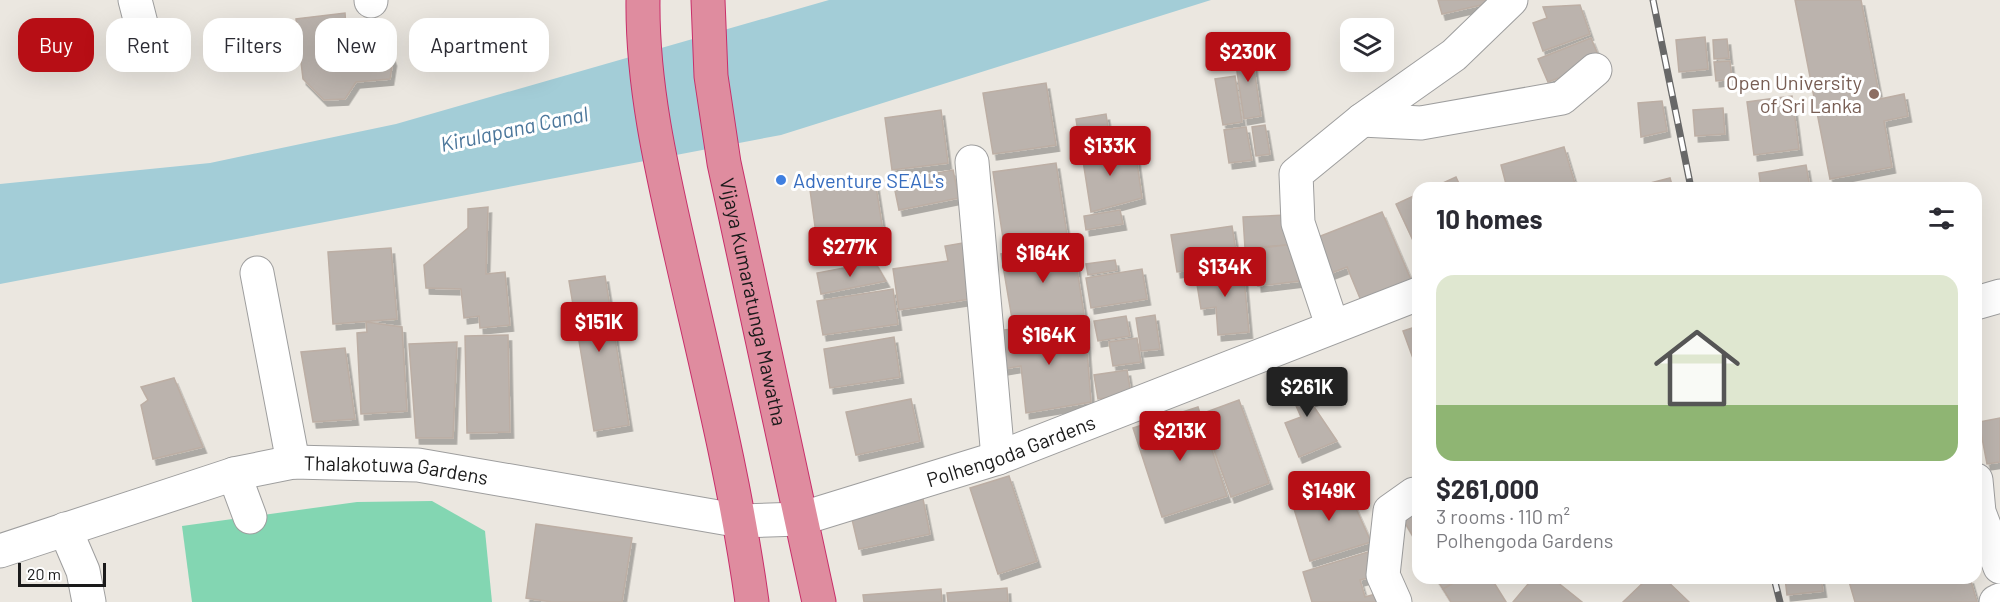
<!DOCTYPE html>
<html lang="en">
<head>
<meta charset="utf-8">
<style>
  body { margin:0; font-family:Barlow,sans-serif; background:#f7f7f7; color:#2b2b33; height:100vh; display:flex; flex-direction:column; font-size:22px; white-space:nowrap }
  * { box-sizing:border-box; margin:0 }
  p { font-size:20px; color:#7c7c81 }
  .icon { flex:none; width:33px; height:33px; fill:none; stroke:currentColor; stroke-width:2; stroke-linecap:round; stroke-linejoin:round }
  .map { position:relative; flex:1; overflow:hidden }
  .panel { position:absolute; left:1412px; top:182px; width:570px; height:402px; display:flex; flex-direction:column; background:#fff; border-radius:18px; box-shadow:0 6px 24px #0002 }
  .panel>* { flex:none }
  .top-card { position:absolute; left:18px; top:18px; width:570px; height:54px; display:flex; gap:12px }
  .tools { position:absolute; left:1340px; top:18px; display:grid; gap:12px }
  .tools a { display:grid; place-items:center; width:54px; height:54px; border-radius:12px; background:#fff; box-shadow:0 6px 24px #0002; font-size:30px }
  .scale { position:absolute; left:18px; bottom:15px; width:88px; box-sizing:border-box; padding-left:6px; border:3px solid #1a1a1a; border-top:0; font-size:16px; line-height:21px; white-space:nowrap; color:#1a1a1a; -webkit-text-stroke:4px #fff; paint-order:stroke }
  .price { position:absolute; translate:-50% -51px; padding:0 14px; border-radius:6px; background:#b70e15; color:#fff; font-size:20px; line-height:39px; filter:drop-shadow(0 2px 3px #0008) }
  .price::after { content:''; position:absolute; left:50%; top:36px; width:18px; height:14px; margin-left:-9px; background:inherit; clip-path:polygon(0 0,100% 0,50% 100%) }
  .price.selected { background:#222; color:#fff }
  ul { padding:0; list-style:none }
  li { display:grid; align-content:center; gap:12px; height:318px; padding:0 24px }
  li span { display:grid; place-items:center; height:186px; border-radius:18px; color:#555 }
  li>.icon { margin-inline-start:auto }
  span .icon { width:108px; height:108px; fill:#fffc; stroke-width:1 }
  li b { font-size:26px }
  h2 { display:flex; justify-content:space-between; align-items:center; height:72px; padding:0 24px; font-size:26px }
  .chip { padding:0 21px; border-radius:18px; background:#fff; box-shadow:0 6px 24px #0002; font-size:21px; line-height:54px }
  .chip.selected { background:#b70e15; color:#fff }
  .map>svg:first-child { display:block }
</style>
</head>
<body>
<div class="map">
<svg width="2000" height="602" viewBox="0 0 2000 602">
  <defs>
    <filter id="shadow"><feDropShadow dx="3.5" dy="6" stdDeviation="0" flood-color="#0004"/></filter>
  </defs>
  <rect width="100%" height="100%" fill="#ebe7e0"/>
  <polygon fill="#83d6b2" points="432,501 485,531 492,602 192,602 182,526 357,502"/>
  <polygon fill="#a3cdd7" points="829,0 1211,0 781,135 0,284 0,184 210,163 396,124"/>
  <g fill="#bbb3ad" stroke="#bcaea4" stroke-width="1.5" filter="url(#shadow)">
    <polygon points="1438,0 1493,0 1494,2 1442,14"/>
    <polygon points="1795,0 1861,0 1880,99 1904,94 1908,116 1884,121 1892,167 1830,179"/>
    <polygon points="1580,5 1590,34 1543,51 1533,23 1547,18 1543,7"/>
    <polygon points="345,13 346,27 380,23 393,60 390,79 356,82 345,99 324,100 303,79 296,19"/>
    <polygon points="1705,37 1708,69 1679,72 1676,40"/>
    <polygon points="1591,38 1601,62 1548,82 1538,59"/>
    <polygon points="1727,39 1729,58 1714,59 1713,40"/>
    <polygon points="1251,48 1261,116 1244,119 1234,51"/>
    <polygon points="1730,61 1732,79 1716,81 1714,62"/>
    <polygon points="1235,76 1242,122 1223,125 1215,79"/>
    <polygon points="1046,83 1056,145 993,154 983,93"/>
    <polygon points="1792,96 1799,149 1754,155 1747,102"/>
    <polygon points="1662,101 1667,131 1641,137 1638,103"/>
    <polygon points="1723,108 1725,134 1695,136 1693,110"/>
    <polygon points="941,110 948,163 892,170 885,118"/>
    <polygon points="1106,114 1110,140 1080,145 1076,119"/>
    <polygon points="1265,125 1270,154 1256,156 1252,127"/>
    <polygon points="1246,127 1252,160 1229,163 1224,130"/>
    <polygon points="1117,143 1119,158 1136,155 1142,198 1091,212 1081,148"/>
    <polygon points="1564,147 1576,187 1507,188 1501,165"/>
    <polygon points="1056,163 1067,235 1004,245 993,172"/>
    <polygon points="1806,165 1810,188 1761,188 1759,173"/>
    <polygon points="953,170 959,198 899,210 893,181"/>
    <polygon points="1456,177 1461,188 1432,188"/>
    <polygon points="1670,178 1673,188 1651,188 1650,183"/>
    <polygon points="875,180 883,231 817,241 810,190"/>
    <polygon points="1418,194 1418,249 1417,249 1396,204"/>
    <polygon points="488,207 486,274 505,272 510,325 480,328 479,316 464,318 461,289 426,288 424,265 468,228 468,209"/>
    <polygon points="1120,210 1123,224 1086,230 1084,216"/>
    <polygon points="1382,212 1412,282 1362,303 1347,267 1326,275 1313,239"/>
    <polygon points="1286,215 1288,245 1245,248 1243,217"/>
    <polygon points="1232,226 1238,263 1177,272 1171,235"/>
    <polygon points="975,241 970,299 899,310 893,269 948,261 945,246"/>
    <polygon points="1073,243 1084,314 1013,325 1001,254"/>
    <polygon points="1303,243 1308,280 1258,286 1253,249"/>
    <polygon points="391,248 397,319 333,324 328,252"/>
    <polygon points="1115,260 1117,270 1088,275 1086,264"/>
    <polygon points="875,262 886,281 821,294 817,273"/>
    <polygon points="1243,267 1249,332 1218,335 1216,307 1201,309 1195,272"/>
    <polygon points="1142,269 1147,299 1091,308 1086,278"/>
    <polygon points="605,276 629,425 594,431 569,281"/>
    <polygon points="893,289 898,324 823,335 817,301"/>
    <polygon points="1155,315 1160,349 1141,351 1136,318"/>
    <polygon points="1126,316 1130,336 1098,341 1094,321"/>
    <polygon points="366,322 402,327 407,411 361,414 357,333 367,332"/>
    <polygon points="1085,324 1091,402 1026,413 1021,366 1004,369 997,331 1034,326 1036,337"/>
    <polygon points="1418,326 1418,372 1403,331"/>
    <polygon points="508,335 510,432 467,433 465,336"/>
    <polygon points="894,337 900,377 830,388 824,349"/>
    <polygon points="1137,338 1141,362 1113,366 1109,342"/>
    <polygon points="457,342 453,438 416,438 409,344"/>
    <polygon points="345,348 355,419 313,422 301,352"/>
    <polygon points="1127,370 1131,394 1098,399 1094,375"/>
    <polygon points="1309,373 1320,398 1310,401 1337,441 1299,457 1285,423 1301,417 1286,383"/>
    <polygon points="174,378 203,447 153,459 141,405 148,400 141,387"/>
    <polygon points="911,399 920,441 856,455 846,412"/>
    <polygon points="1239,400 1269,483 1231,497 1201,414"/>
    <polygon points="1198,407 1227,496 1162,517 1133,428"/>
    <polygon points="2000,418 2000,462 1987,464 1979,422"/>
    <polygon points="1009,476 1037,561 998,574 970,488"/>
    <polygon points="1344,482 1371,542 1310,561 1291,499"/>
    <polygon points="923,499 930,534 859,549 851,515"/>
    <polygon points="1418,508 1418,545 1401,516"/>
    <polygon points="536,524 632,538 622,602 552,602 526,598"/>
    <polygon points="1368,552 1375,576 1360,580 1365,597 1379,593 1381,602 1312,602 1303,572"/>
    <polygon points="1436,578 1462,578 1443,589"/>
    <polygon points="1462,578 1491,578 1506,602 1451,602 1443,589"/>
    <polygon points="1533,578 1552,578 1582,602 1513,602"/>
    <polygon points="1648,578 1664,578 1689,602 1623,602"/>
    <polygon points="1785,578 1821,578 1823,591 1787,595"/>
    <polygon points="1848,578 1970,578 1977,602 1855,602"/>
    <polygon points="1007,588 1008,602 948,602 947,593"/>
    <polygon points="941,589 942,602 864,602 863,595"/>
  </g>
  <g fill="none" stroke-linecap="round" stroke-linejoin="round">
    <defs>
      <g id="minor">
        <polyline points="135,0 144,35"/>
        <polyline points="371,0 371,1"/>
        <polyline points="1362,120 1421,123 1562,98 1595,70"/>
        <polyline points="972,162 998,458"/>
        <polyline points="257,273 293,462"/>
        <polyline points="1976,303 2000,296"/>
        <polyline points="1332,325 1298,223 1296,174 1362,120 1454,55 1511,0"/>
        <polyline points="234,474 250,517"/>
        <polyline points="1976,480 1979,512 2000,567"/>
        <polyline points="65,529 83,571 89,602"/>
        <path id="s1" d="M 0,551 L 234,474 L 293,462 L 418,465 L 741,521 L 800,519 L 998,458 L 1418,294"/>
        <polyline points="1395,602 1383,575 1390,511 1414,494"/>
        <polyline points="1996,602 2000,600"/>
      </g>
      <g id="highway">
        <path d="M 643,0 C 642,86 662,171 681,255 C 707,370 736,485 752,602"/>
        <path id="s2" d="M 708,0 L 711,76 L 724,163 L 819,602"/>
      </g>
    </defs>
    <use href="#minor" stroke="#9e9e9e" stroke-width="35"/>
    <use href="#highway" stroke="#c82f6a" stroke-width="35"/>
    <use href="#minor" stroke="#fff" stroke-width="33"/>
    <use href="#highway" stroke="#df8c9f" stroke-width="33"/>
    <defs>
      <g id="rail">
        <polyline points="1653,0 1691,188"/>
        <polyline points="1774,578 1780,602"/>
      </g>
    </defs>
    <use href="#rail" stroke="#686868" stroke-width="7"/>
    <use href="#rail" stroke="#fff" stroke-width="4.5" stroke-dasharray="14" stroke-linecap="butt"/>
  </g>
  <circle fill="#8d6e63" stroke="#fff" stroke-width="2" cx="1874" cy="94" r="6"/>
  <circle fill="#3f7fe0" stroke="#fff" stroke-width="2" cx="781" cy="180" r="6"/>
  <g text-anchor="middle" dominant-baseline="central" stroke-width="6" stroke-linejoin="round" paint-order="stroke">
    <g font-size="20" fill="#785e54" stroke="#fff" text-anchor="end">
      <text x="1862" y="82">Open University<tspan x="1862" dy="23">of Sri Lanka</tspan></text>
    </g>
    <g font-size="20" fill="#366cbe" stroke="#fff" text-anchor="start">
      <text x="793" y="180">Adventure SEAL's</text>
    </g>
    <g font-size="20" fill="#1a1a1a" stroke="#fff">
      <text stroke="none"><textPath href="#s2" startOffset="306">Vijaya Kumaratunga Mawatha</textPath></text>
      <text stroke="none"><textPath href="#s1" startOffset="1040">Polhengoda Gardens</textPath></text>
      <text stroke="none"><textPath href="#s1" startOffset="410">Thalakotuwa Gardens</textPath></text>
    </g>
    <g font-size="21" font-style="italic" fill="#4c779b" stroke="#fff">
      <text transform="translate(514 128) rotate(-12)">Kirulapana Canal</text>
    </g>
  </g>
</svg>
<div class="tools">
<a><svg class="icon" aria-label="layers" viewBox="0 0 24 24"><path d="M12 4l9 5-9 5-9-5zM3 14l9 5 9-5"/></svg></a>
</div>
<div class="scale">20 m</div>
<b class="price" style="left:1248px;top:83px">$230K</b>
<b class="price" style="left:1110px;top:177px">$133K</b>
<b class="price" style="left:850px;top:278px">$277K</b>
<b class="price" style="left:1043px;top:284px">$164K</b>
<b class="price" style="left:1225px;top:298px">$134K</b>
<b class="price" style="left:599px;top:353px">$151K</b>
<b class="price" style="left:1049px;top:366px">$164K</b>
<b class="price selected" style="left:1307px;top:418px">$261K</b>
<b class="price" style="left:1180px;top:462px">$213K</b>
<b class="price" style="left:1329px;top:522px">$149K</b>
<div class="top-card">
<a class="chip selected">Buy</a>
<a class="chip">Rent</a>
<a class="chip">Filters</a>
<a class="chip">New</a>
<a class="chip">Apartment</a>
</div>
<section class="panel">
<h2>10 homes<svg class="icon" aria-label="filters" viewBox="0 0 24 24"><path d="M4 7h16M4 17h16"/><circle cx="9" cy="7" r="2"/><circle cx="15" cy="17" r="2"/></svg></h2>
<ul>
<li><span style="background:linear-gradient(#dfe7d0 70%,#8fb573 0)"><svg class="icon" aria-label="home" viewBox="0 0 24 24"><path d="M3 11l9-7 9 7M6 9v11h12V9"/></svg></span><div><b>$261,000</b><p>3 rooms · 110 m²</p><p>Polhengoda Gardens</p></div></li>
</ul>
</section>
</div>
</body>
</html>
